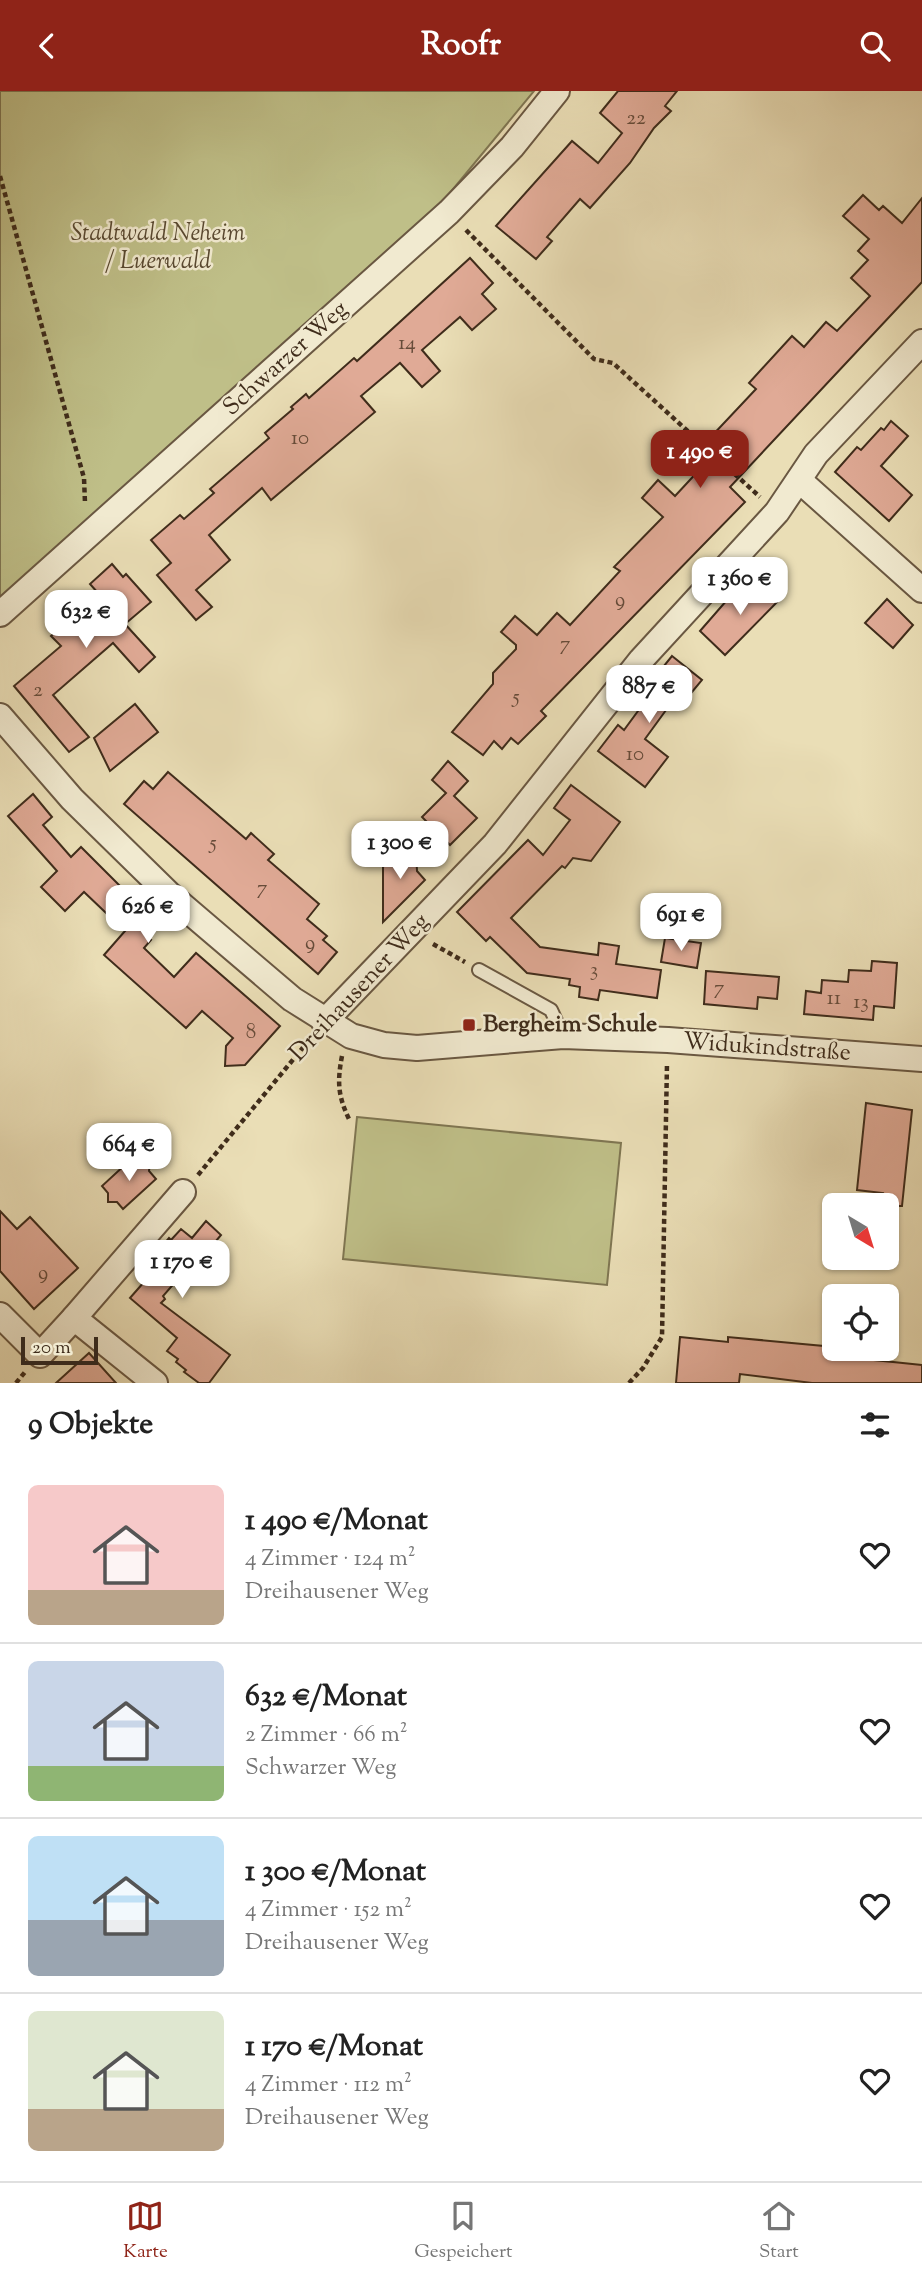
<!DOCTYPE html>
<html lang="de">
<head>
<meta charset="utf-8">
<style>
  body { margin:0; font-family:"Sorts Mill Goudy",serif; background:#f6f6f6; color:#222; height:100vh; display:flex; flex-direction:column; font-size:26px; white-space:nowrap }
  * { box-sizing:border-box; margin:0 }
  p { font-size:23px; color:#767676 }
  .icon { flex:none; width:38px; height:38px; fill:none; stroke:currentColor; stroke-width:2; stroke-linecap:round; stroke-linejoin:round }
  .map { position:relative; height:1292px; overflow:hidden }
  .details { display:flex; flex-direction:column; background:#fff; flex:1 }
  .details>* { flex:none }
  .needle { width:46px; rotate:142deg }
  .controls { position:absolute; left:822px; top:1102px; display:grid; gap:14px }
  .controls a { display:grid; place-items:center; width:77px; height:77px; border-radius:10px; background:#fff; box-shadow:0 2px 5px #0004; font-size:35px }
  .scale { position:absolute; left:21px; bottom:18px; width:77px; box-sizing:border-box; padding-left:7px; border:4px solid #3f2c1b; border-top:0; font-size:19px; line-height:24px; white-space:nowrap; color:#3f2c1b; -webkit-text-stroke:5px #f1ead0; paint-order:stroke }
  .price { position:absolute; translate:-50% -60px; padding:0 16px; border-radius:14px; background:#fff; color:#222; font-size:23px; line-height:46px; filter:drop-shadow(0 2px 4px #0008) }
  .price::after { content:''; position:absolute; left:50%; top:42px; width:21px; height:16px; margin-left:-10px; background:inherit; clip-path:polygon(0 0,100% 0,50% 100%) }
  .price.selected { background:#8f2418; color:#fff }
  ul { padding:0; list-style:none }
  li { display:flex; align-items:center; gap:21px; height:175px; padding:0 28px }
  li+li { border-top:2px solid #e0e0e0 }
  li span { display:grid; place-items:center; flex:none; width:196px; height:140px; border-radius:10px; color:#555 }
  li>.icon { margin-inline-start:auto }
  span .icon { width:84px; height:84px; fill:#fffc; stroke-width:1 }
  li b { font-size:30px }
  h2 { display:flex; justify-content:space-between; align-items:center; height:84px; padding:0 28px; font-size:30px }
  header { display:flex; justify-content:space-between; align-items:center; height:91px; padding:0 28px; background:#8f2418; color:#fff; font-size:32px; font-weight:700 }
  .dock { display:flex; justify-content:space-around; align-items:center; height:98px; border-top:2px solid #e0e0e0; background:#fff; font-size:19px; color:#767676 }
  .dock a { display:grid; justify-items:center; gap:4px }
  .dock .selected { color:#8f2418 }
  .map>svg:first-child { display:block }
</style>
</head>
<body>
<header><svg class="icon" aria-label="back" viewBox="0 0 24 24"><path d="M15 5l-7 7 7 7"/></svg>Roofr<svg class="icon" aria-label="search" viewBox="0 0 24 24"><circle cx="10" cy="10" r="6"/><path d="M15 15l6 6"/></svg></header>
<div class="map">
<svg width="922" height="1292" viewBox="0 0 922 1292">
  <rect width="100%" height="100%" fill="#eadeb6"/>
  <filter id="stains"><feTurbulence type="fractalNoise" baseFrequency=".00286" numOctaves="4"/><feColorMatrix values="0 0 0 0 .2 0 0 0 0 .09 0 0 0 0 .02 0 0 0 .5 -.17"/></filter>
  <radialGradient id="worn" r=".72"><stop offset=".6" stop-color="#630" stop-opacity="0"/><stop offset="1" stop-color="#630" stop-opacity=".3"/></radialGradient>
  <g fill="#bfbf88" stroke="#7f7652" stroke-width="2">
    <polygon points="0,0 534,0 440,114 0,512"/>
    <polygon points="357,1026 621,1052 607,1194 343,1168"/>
  </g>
  <g fill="#e0aa96" stroke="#3f2c1b" stroke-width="2">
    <polygon points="618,0 677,0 665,15 671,20 654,37 630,72 590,117 580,108 547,146 552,150 536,168 496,135 572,50 598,72 622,42 600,22"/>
    <polygon points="863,104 879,119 883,115 902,132 922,107 922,191 730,396 745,411 541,620 546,625 518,653 511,647 502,658 494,650 483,664 452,641 493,593 493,582 516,558 516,554 501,541 515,525 537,544 557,522 570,534 620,480 614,476 663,426 642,407 658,389 675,405 702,376 692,366 756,298 749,292 792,245 804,256 826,231 837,240 870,205 851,187 868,169 858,160 869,148 843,125"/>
    <polygon points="470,167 493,192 482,203 496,218 472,239 460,226 422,259 440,280 422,296 400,272 361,305 375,321 271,409 262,397 209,444 230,469 196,499 212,516 196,529 157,484 171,472 151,449 180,424 184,428 214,402 210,398 269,347 265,342 293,318 291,316 306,303 309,307 354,267 357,270"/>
    <polygon points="891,330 908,345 881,375 912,404 889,430 835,381 857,356 861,359 881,337 884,339"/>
    <polygon points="112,473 123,486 126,483 151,511 125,533 155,566 139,581 113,552 53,604 89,646 69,661 14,595 61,555 51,545 98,502 90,493"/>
    <polygon points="769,488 785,503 725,564 700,540 734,501 745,512"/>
    <polygon points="887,508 913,534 893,557 865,532"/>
    <polygon points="672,565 702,589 687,607 681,602 677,604 645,648 668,666 645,696 598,660 618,634 624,639 660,590 655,586"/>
    <polygon points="135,613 158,641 110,680 94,647"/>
    <polygon points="448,670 468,690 454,705 477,727 450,754 422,726 446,702 432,689"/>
    <polygon points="168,681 246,748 251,742 274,763 268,769 319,813 307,828 327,845 323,849 337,861 318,883 124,713 144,690 153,698"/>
    <polygon points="571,694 620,731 591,770 573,767 565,777 562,775 511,827 540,856 598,864 599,852 619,855 616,873 661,879 657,907 600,899 598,909 579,906 580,896 569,894 570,888 527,882 490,846 486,850 457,821 528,749 543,764 570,729 554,717"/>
    <polygon points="33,703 52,726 43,734 71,766 81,756 136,811 160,829 146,845 151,849 144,857 174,886 196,862 280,935 245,974 225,975 226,955 233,947 202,920 186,937 104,864 125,840 84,801 65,820 41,796 57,780 8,725"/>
    <polygon points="399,760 416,760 417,780 425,789 383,831 383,776"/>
    <polygon points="665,847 701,852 697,877 661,871"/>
    <polygon points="872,870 897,872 894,917 874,915 873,929 804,923 806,900 821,902 822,889 848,891 849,879 871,880"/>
    <polygon points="706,880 779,886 777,908 758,906 757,918 704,913"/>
    <polygon points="866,1012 912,1019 902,1115 881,1115 883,1102 857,1099"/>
    <polygon points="128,1071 150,1072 149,1080 156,1088 123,1118 117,1111 108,1111 108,1102 102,1095"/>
    <polygon points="0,1120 17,1138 30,1126 78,1177 34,1218 0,1180"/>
    <polygon points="206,1130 221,1144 211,1156 220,1165 203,1184 191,1173 163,1205 165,1208 161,1212 230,1264 209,1292 199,1292 184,1281 186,1279 176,1271 178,1268 167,1260 177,1247 130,1207 144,1191 138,1186 149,1173 148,1172 169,1147 171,1149 181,1138 192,1147"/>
    <polygon points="680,1246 728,1251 728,1246 856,1258 855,1267 922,1274 922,1292 812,1292 740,1283 739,1292 676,1292"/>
    <polygon points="89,1262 116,1292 56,1292"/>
  </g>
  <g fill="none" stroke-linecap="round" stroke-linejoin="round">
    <defs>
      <polyline id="service" points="479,879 551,919 563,945"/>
      <g id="minor">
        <polyline points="799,389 922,499"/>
        <polyline points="0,523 449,121 512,56 557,0"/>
        <polyline points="0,625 72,708 170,804 292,908 351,945 384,954 417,957 563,945 668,949 922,968"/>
        <polyline points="324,931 495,753 641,569 777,421 816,363 922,251"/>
        <polyline points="0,1224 40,1264 74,1227 155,1292"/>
        <polyline points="74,1227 183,1101"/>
      </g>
    </defs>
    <use href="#service" stroke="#6a5842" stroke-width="16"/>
    <use href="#minor" stroke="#6a5842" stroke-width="28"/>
    <g stroke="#3f2c1b" stroke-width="4.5" stroke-dasharray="5 3.5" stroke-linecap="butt">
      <polyline points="0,85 84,387 85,412"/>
      <polyline points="466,139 594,268 613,272 760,406"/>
      <polyline points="433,853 465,871"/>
      <path d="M 342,965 C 337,991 338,1005 349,1028"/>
      <polyline points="198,1084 310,948"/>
      <polyline points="16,1292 25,1281"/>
      <polyline points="629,1292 643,1277 662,1246 667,972"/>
    </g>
    <use href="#service" stroke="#f1ead0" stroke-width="12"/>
    <use href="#minor" stroke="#f1ead0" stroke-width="24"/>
  </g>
  <rect fill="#8f2418" stroke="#f1ead0" stroke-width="2.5" x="462" y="927" width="14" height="14" rx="3.5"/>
  <g text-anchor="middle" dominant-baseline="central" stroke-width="5" stroke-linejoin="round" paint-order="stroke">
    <g font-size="21" fill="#674c3a">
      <text x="636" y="28">22</text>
      <text x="407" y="253">14</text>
      <text x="300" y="348">10</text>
      <text x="620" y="510">9</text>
      <text x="565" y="554">7</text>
      <text x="38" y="600">2</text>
      <text x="516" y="607">5</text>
      <text x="635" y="664">10</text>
      <text x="213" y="753">5</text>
      <text x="262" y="798">7</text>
      <text x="310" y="853">9</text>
      <text x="594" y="880">3</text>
      <text x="719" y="898">7</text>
      <text x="834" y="908">11</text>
      <text x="861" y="912">13</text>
      <text x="251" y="942">8</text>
      <text x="43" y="1183">9</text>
    </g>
    <g font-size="24" font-style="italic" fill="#594931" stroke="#f1ead0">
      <text x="158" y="143">Stadtwald Neheim<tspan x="158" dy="28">/ Luerwald</tspan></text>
    </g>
    <g font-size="24" fill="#3f2c1b" stroke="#f1ead0">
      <text transform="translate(286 268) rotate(-42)">Schwarzer Weg</text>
      <text transform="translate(360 897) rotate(-47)">Dreihausener Weg</text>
      <text transform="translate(767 957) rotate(4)">Widukindstraße</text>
    </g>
    <g font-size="24" font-weight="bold" fill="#3f2c1b" stroke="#f1ead0" text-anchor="start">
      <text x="483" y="934">Bergheim Schule</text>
    </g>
  </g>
  <rect width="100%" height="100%" filter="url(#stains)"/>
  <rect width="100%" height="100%" fill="url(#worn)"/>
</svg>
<div class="controls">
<a><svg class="needle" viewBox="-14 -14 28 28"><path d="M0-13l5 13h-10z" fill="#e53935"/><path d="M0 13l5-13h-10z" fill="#767676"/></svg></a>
<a><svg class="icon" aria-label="locate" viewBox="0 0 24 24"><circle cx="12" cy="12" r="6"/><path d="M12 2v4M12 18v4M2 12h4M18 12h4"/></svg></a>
</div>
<div class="scale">20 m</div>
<b class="price selected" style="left:700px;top:399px">1 490 €</b>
<b class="price" style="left:740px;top:526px">1 360 €</b>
<b class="price" style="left:86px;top:559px">632 €</b>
<b class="price" style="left:649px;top:634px">887 €</b>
<b class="price" style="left:400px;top:790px">1 300 €</b>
<b class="price" style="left:148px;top:854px">626 €</b>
<b class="price" style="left:681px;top:862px">691 €</b>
<b class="price" style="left:129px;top:1092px">664 €</b>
<b class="price" style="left:182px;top:1209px">1 170 €</b>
</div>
<section class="details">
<h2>9 Objekte<svg class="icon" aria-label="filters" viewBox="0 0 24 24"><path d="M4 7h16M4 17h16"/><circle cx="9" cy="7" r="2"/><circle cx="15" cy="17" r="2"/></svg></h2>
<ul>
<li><span style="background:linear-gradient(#f6c9c9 75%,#b9a48a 0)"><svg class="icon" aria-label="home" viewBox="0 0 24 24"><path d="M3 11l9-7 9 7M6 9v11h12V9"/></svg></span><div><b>1 490 €/Monat</b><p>4 Zimmer · 124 m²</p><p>Dreihausener Weg</p></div><svg class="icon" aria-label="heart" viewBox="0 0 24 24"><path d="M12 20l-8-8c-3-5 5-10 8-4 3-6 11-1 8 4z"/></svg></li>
<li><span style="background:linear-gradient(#c9d6e8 75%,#8fb573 0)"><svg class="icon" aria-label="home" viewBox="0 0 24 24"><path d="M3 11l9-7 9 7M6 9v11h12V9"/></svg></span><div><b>632 €/Monat</b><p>2 Zimmer · 66 m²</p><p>Schwarzer Weg</p></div><svg class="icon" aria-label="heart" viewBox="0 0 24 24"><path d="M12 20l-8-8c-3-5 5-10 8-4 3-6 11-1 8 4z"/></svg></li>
<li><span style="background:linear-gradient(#bfe0f5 60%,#9aa5b1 0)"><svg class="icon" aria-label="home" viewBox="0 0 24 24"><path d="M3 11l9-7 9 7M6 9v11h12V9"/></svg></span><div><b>1 300 €/Monat</b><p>4 Zimmer · 152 m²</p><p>Dreihausener Weg</p></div><svg class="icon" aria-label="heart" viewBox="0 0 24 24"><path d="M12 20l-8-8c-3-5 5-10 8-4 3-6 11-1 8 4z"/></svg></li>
<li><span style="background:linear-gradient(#dfe7d0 70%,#b9a48a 0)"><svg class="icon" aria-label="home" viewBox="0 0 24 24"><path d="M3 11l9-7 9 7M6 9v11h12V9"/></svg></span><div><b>1 170 €/Monat</b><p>4 Zimmer · 112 m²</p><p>Dreihausener Weg</p></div><svg class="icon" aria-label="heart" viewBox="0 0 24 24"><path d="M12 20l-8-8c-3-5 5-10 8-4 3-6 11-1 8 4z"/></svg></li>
</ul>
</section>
<nav class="dock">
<a class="selected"><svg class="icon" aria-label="map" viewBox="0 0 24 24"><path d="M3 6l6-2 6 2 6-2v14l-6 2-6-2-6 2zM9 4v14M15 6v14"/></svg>Karte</a>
<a><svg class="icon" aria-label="saved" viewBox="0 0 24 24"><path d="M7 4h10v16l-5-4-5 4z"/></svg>Gespeichert</a>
<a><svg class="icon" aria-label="home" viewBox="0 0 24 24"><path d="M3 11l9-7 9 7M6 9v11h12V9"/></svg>Start</a>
</nav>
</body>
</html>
